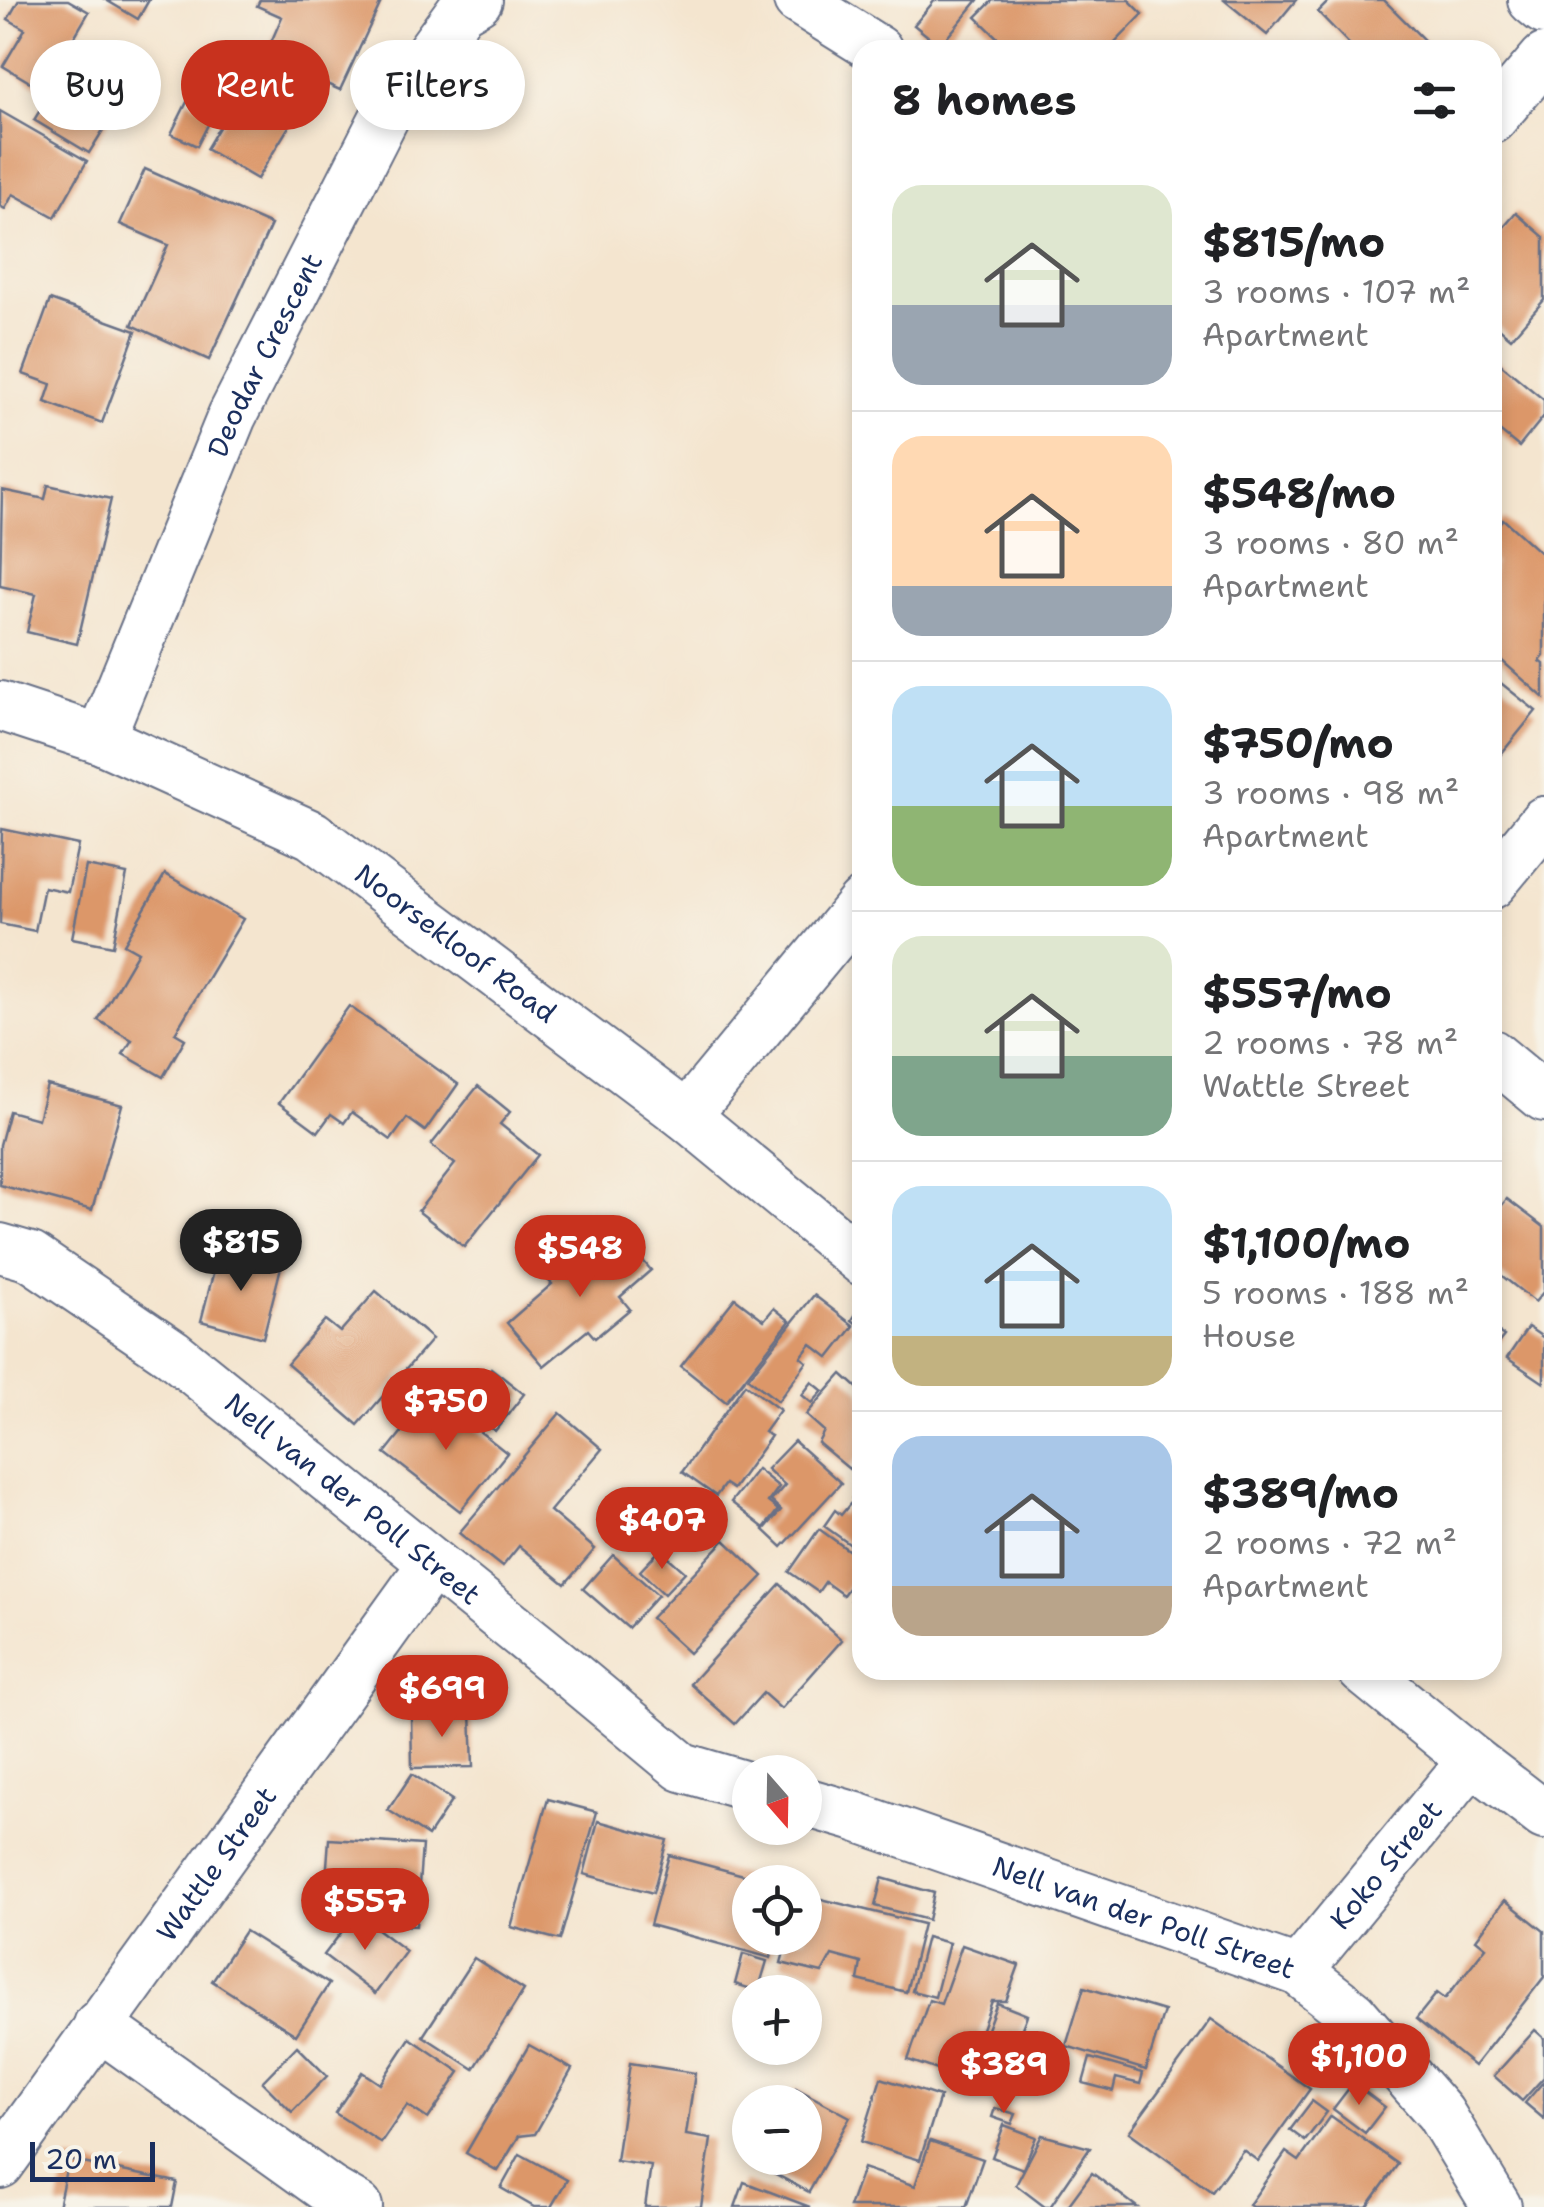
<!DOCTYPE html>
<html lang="en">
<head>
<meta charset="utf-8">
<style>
  body { margin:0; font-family:"Shantell Sans",sans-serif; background:#f2f2f2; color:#202124; height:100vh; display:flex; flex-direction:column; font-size:38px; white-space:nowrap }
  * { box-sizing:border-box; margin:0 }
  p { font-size:32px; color:#757577 }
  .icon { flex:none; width:55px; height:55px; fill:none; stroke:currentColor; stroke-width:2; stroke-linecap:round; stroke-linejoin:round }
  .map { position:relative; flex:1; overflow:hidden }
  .sheet { position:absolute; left:852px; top:40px; width:650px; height:1640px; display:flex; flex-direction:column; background:#fff; border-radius:30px; box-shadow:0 5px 15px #0003 }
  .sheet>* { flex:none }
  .hud { position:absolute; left:30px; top:40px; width:672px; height:90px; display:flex; gap:20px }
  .needle { width:65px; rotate:160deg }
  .fabs { position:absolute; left:732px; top:1755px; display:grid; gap:20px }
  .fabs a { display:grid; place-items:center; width:90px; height:90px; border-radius:50%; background:#fff; box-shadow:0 5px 15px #0003; font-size:50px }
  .scale { position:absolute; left:30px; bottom:25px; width:125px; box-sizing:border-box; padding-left:10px; border:5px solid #1b2f5e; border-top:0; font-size:28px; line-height:35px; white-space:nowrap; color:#1b2f5e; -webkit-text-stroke:8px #f7f3e8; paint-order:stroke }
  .price { position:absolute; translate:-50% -85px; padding:0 22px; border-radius:35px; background:#c8321e; color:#fff; font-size:32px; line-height:65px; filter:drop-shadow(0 2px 5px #0008) }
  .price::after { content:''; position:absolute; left:50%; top:60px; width:30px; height:22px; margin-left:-15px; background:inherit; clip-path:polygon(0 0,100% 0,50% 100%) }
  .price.on { background:#222; color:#fff }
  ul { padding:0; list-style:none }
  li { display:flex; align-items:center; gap:30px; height:250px; padding:0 40px }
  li+li { border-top:2px solid #e0e0e0 }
  li span { display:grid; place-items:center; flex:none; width:280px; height:200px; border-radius:30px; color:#555 }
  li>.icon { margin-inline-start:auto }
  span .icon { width:120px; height:120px; fill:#fffc; stroke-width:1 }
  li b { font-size:42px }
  h2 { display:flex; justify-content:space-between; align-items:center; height:120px; padding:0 40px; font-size:42px }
  .pill { padding:0 35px; border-radius:45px; background:#fff; box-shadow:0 5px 15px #0003; font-size:35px; line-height:90px }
  .pill.on { background:#c8321e; color:#fff }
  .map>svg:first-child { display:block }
</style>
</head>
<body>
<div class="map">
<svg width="1544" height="2207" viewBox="0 0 1544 2207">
  <rect width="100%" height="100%" fill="#f7f3e8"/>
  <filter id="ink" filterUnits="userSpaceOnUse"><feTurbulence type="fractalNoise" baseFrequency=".01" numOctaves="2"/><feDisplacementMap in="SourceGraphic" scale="20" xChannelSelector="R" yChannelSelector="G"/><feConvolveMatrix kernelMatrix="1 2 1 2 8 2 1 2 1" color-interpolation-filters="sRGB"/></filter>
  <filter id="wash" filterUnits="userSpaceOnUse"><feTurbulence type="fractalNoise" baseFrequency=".0048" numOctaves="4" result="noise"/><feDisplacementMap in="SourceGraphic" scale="40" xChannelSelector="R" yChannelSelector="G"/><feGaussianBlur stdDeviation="2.25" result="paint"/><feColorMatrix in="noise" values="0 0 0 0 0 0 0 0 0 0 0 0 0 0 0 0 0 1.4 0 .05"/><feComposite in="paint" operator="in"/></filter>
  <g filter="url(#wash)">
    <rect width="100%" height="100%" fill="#f4e5cf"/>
    <g id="blocks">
      <g fill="#dc9769">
        <polygon points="19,0 68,0 89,12 43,90 3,66 25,29 8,19"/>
        <polygon points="106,0 149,0 138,19"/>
        <polygon points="260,0 382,0 340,90 265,56 282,17 257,6"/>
        <polygon points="935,0 978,0 940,46 914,25"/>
        <polygon points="993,0 1129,0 1143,14 1108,50 1010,50 976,17"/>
        <polygon points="1224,0 1296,0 1267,35"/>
        <polygon points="1330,0 1384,0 1427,43 1421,50 1345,50 1350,45 1318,12"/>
        <polygon points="81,43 113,61 90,100 113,114 89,153 34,120"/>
        <polygon points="245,84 296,115 257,179 206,149"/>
        <polygon points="188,100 214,113 197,146 171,134"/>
        <polygon points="0,111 87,161 55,217 13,194 5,209 0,206"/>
        <polygon points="145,169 271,225 209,360 132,325 168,245 120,224"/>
        <polygon points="1516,213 1544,237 1544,300 1511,338 1492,322 1492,241"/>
        <polygon points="50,300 136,331 102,423 45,402 51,384 23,374"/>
        <polygon points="1492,357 1544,400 1544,416 1519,447 1492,425"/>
        <polygon points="48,485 111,499 77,644 27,632 36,594 0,586 2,490 45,499"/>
        <polygon points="1503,519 1544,556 1544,656 1540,661 1544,664 1544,698 1492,652 1492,566 1495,564 1492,562 1492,531"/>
        <polygon points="1492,676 1536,711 1492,765"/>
        <polygon points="2,829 78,845 68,892 44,887 35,931 0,924"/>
        <polygon points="86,866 127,874 113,946 72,938"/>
        <polygon points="165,874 243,919 175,1033 185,1039 163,1077 123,1054 132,1040 98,1020 138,952 124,944"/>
        <polygon points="349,1006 458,1084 425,1131 407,1118 391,1140 352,1112 344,1123 331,1114 318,1132 279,1103"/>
        <polygon points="47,1085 122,1105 92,1210 0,1185 0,1145 9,1111 38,1119"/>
        <polygon points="478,1086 510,1112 500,1124 538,1155 464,1247 418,1211 455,1164 431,1145"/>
        <polygon points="1507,1199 1544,1227 1544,1291 1535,1302 1492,1268 1492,1217"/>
        <polygon points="621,1235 651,1270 620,1297 630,1309 595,1338 588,1330 544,1366 507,1323 552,1284 547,1279 578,1252 588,1264"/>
        <polygon points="219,1251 281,1267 263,1338 201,1321"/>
        <polygon points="376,1291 432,1339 358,1425 287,1364 325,1320 340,1332"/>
        <polygon points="814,1295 854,1326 829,1358 811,1344 801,1357 807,1362 778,1401 748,1378"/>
        <polygon points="735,1298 764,1320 774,1308 790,1321 726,1402 681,1366"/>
        <polygon points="862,1305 862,1328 852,1320"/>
        <polygon points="1528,1327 1544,1338 1544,1383 1507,1358"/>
        <polygon points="1492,1328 1504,1336 1496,1346 1492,1343"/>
        <polygon points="491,1368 524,1394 495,1431 462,1406"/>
        <polygon points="842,1374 862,1392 862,1454 849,1469 818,1443 824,1431 806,1415"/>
        <polygon points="812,1382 823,1391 812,1403 802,1395"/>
        <polygon points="745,1384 780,1410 764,1432 771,1436 733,1489 725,1484 716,1496 682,1472"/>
        <polygon points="432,1394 507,1453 460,1511 385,1453"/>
        <polygon points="560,1413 602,1449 550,1511 595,1549 565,1584 519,1546 502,1567 459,1533"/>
        <polygon points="794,1441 841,1483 782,1547 764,1530 781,1510 771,1501 785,1485 767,1469"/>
        <polygon points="757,1469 779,1487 768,1502 778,1510 764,1528 731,1502"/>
        <polygon points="862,1485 862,1507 852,1498"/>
        <polygon points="850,1504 862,1513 862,1553 824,1526 835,1510 841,1515"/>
        <polygon points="819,1529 862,1560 862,1569 843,1595 825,1582 818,1592 789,1572"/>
        <polygon points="725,1540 763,1576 689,1653 651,1618"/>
        <polygon points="660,1550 685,1572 664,1594 640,1571"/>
        <polygon points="613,1555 658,1595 628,1628 583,1589"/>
        <polygon points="780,1584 842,1640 781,1709 763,1693 735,1724 690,1684"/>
        <polygon points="862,1585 862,1610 851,1600"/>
        <polygon points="471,1711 473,1767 412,1768 411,1712"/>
        <polygon points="412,1774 452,1800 428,1836 388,1810"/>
        <polygon points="548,1799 597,1812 560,1940 511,1927"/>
        <polygon points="598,1821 667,1840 653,1893 584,1874"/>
        <polygon points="329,1839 422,1845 416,1926 378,1924 380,1897 325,1893"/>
        <polygon points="669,1855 766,1881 750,1882 750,1938 776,1938 771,1958 650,1925"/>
        <polygon points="882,1878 934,1893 928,1920 875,1906"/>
        <polygon points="805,1895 923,1924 906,1992 858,1980 861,1963 832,1955 822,1973 781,1963 788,1938 805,1938"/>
        <polygon points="1505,1900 1544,1931 1544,1977 1474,2066 1416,2019 1437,1993 1445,1999 1486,1947 1476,1939"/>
        <polygon points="356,1913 406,1951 375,1994 324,1955"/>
        <polygon points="245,1931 329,1984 296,2035 212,1981"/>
        <polygon points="926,1937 949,1943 935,1997 912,1991"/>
        <polygon points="962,1945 1019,1965 1006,2001 992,2001 964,2079 908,2060 929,2000 941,2004"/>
        <polygon points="743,1954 767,1961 758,1991 735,1984"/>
        <polygon points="474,1958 524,1990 474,2069 423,2036"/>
        <polygon points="1084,1987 1164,2011 1146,2070 1066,2046"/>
        <polygon points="997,2003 1027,2015 1009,2062 979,2050"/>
        <polygon points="1211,2019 1310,2089 1258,2161 1243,2150 1212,2192 1129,2132"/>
        <polygon points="1535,2030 1544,2038 1544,2077 1522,2101 1494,2076"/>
        <polygon points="410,2038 460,2072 428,2119 407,2105 381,2143 335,2113 362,2072 380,2084"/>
        <polygon points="529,2045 572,2069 535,2134 519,2136 498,2171 466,2153"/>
        <polygon points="297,2046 327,2076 292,2112 262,2082"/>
        <polygon points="1090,2058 1143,2073 1140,2084 1116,2078 1113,2091 1083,2083"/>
        <polygon points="630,2063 695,2073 686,2135 711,2139 701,2207 645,2207 651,2166 616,2161"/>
        <polygon points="881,2078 940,2097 920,2160 861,2142"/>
        <polygon points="1544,2081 1544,2119 1525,2103"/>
        <polygon points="1353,2083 1385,2107 1365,2133 1333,2109"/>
        <polygon points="796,2088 850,2117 809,2192 755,2163 757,2158 805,2158 805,2102 788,2102"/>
        <polygon points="1312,2101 1327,2112 1305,2141 1290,2130"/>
        <polygon points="995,2108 1016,2114 1012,2124 992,2117"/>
        <polygon points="1331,2116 1398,2164 1367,2207 1252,2207 1249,2205 1286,2152 1299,2161"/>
        <polygon points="1004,2125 1036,2137 1023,2169 992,2157"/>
        <polygon points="1042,2135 1090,2148 1050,2207 1045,2207 1016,2185"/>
        <polygon points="930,2141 983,2159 966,2207 849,2207 863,2168 915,2186"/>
        <polygon points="520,2154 567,2180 551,2207 534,2207 501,2188"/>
        <polygon points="68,2160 177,2182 172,2207 58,2207"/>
        <polygon points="1092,2173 1137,2207 1067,2207"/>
        <polygon points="744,2182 810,2207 735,2207"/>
      </g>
    </g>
  </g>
  <g filter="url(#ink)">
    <use href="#blocks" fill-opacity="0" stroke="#676f86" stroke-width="2.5"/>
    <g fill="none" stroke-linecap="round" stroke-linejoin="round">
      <defs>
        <g id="minor">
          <polyline points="798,0 878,50"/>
          <polyline points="1532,0 1544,10"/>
          <polyline points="1492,119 1544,58"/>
          <path id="s1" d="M 0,706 L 100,739 L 312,835 L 686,1116 L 862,1261"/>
          <path id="s2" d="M 100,739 L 232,416 L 388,110 L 461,10 L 478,0"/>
          <polyline points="1492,884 1544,821"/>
          <polyline points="1492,1054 1544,1097"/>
          <polyline points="686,1116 862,903"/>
          <path id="s3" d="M 0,1248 L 31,1257 L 172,1353 L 546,1654 L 682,1767 L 750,1787"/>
          <polyline points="1362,1670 1472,1760 1544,1815"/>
          <path id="s4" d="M 805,1802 L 853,1816 L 1298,1971 L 1353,2014 L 1440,2113 L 1497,2207"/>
          <path id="s5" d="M 1298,1971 L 1472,1760"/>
          <polyline points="98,2025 329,2190 358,2207"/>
          <path id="s6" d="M 0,2164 L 433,1563"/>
        </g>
      </defs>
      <use href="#minor" stroke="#676f86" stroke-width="52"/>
      <use href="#minor" stroke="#fff" stroke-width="48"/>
    </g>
  </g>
  <g text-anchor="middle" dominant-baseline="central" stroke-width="9" stroke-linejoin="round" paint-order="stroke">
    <g font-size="28" fill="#1b2f5e" stroke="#f7f3e8">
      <text stroke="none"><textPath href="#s2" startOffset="418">Deodar Crescent</textPath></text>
      <text stroke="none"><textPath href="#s1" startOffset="518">Noorsekloof Road</textPath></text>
      <text stroke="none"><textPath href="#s3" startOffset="435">Nell van der Poll Street</textPath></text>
      <text stroke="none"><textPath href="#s6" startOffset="370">Wattle Street</textPath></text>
      <text stroke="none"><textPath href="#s5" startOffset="138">Koko Street</textPath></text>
      <text stroke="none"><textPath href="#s4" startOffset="358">Nell van der Poll Street</textPath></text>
    </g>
  </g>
</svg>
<div class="fabs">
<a><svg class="needle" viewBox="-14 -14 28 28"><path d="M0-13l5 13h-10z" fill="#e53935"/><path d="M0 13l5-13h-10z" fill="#757577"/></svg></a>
<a><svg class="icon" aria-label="locate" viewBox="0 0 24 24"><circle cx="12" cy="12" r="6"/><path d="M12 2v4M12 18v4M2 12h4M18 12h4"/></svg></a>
<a>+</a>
<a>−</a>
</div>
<div class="scale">20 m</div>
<b class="price on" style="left:241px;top:1294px">$815</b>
<b class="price" style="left:580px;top:1300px">$548</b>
<b class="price" style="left:446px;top:1453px">$750</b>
<b class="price" style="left:662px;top:1572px">$407</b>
<b class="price" style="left:442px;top:1740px">$699</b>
<b class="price" style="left:365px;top:1953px">$557</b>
<b class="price" style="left:1359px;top:2108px">$1,100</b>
<b class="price" style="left:1004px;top:2116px">$389</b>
<div class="hud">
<a class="pill">Buy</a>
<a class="pill on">Rent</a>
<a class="pill">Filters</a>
</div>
<section class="sheet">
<h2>8 homes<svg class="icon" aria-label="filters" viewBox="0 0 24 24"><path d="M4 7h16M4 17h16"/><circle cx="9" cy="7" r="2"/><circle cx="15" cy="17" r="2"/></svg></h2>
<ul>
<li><span style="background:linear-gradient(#dfe7d0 60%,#9aa5b1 0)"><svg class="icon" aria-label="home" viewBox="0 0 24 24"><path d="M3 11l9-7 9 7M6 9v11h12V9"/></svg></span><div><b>$815/mo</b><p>3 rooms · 107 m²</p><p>Apartment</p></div></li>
<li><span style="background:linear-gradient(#ffd9b3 75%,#9aa5b1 0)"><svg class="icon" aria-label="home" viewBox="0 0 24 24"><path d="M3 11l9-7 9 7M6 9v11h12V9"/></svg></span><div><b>$548/mo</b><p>3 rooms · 80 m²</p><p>Apartment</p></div></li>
<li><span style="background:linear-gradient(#bfe0f5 60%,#8fb573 0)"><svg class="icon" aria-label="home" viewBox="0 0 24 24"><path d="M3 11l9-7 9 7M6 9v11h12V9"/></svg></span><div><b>$750/mo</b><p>3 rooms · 98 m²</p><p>Apartment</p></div></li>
<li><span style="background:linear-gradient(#dfe7d0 60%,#7fa58c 0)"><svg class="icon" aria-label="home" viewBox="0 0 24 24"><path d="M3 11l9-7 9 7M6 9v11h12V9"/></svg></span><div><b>$557/mo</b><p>2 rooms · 78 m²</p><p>Wattle Street</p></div></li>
<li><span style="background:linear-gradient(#bfe0f5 75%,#c2b280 0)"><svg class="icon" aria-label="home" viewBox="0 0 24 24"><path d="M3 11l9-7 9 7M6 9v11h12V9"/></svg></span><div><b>$1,100/mo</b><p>5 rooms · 188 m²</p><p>House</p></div></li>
<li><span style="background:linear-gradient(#a9c7e8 75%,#b9a48a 0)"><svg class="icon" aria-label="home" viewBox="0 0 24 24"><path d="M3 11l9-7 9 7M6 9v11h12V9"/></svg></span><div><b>$389/mo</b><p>2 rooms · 72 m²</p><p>Apartment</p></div></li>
</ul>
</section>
</div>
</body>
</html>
